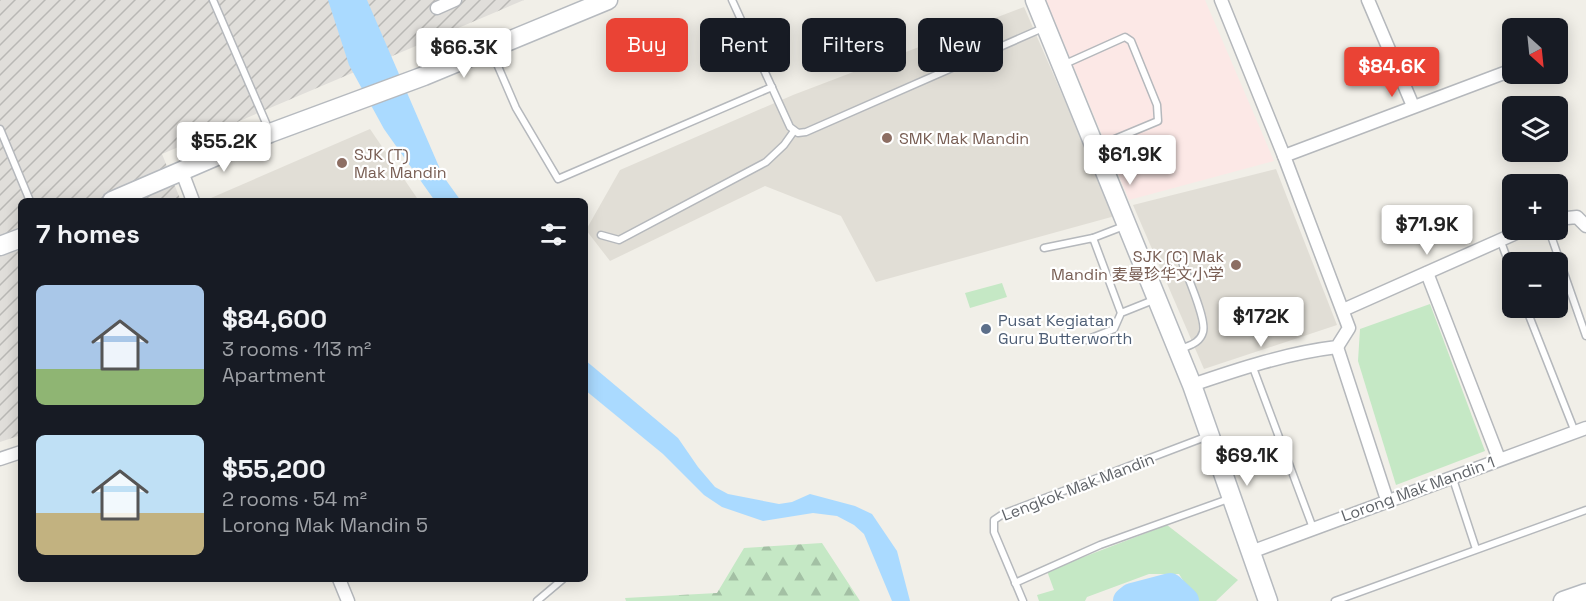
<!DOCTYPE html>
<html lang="en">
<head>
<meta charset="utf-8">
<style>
  body { margin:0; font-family:"Space Grotesk","Noto Sans SC",sans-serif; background:#242831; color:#f1f3f6; height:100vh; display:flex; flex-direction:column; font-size:22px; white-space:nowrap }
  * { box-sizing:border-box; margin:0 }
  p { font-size:20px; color:#9ea1a6 }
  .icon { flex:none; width:33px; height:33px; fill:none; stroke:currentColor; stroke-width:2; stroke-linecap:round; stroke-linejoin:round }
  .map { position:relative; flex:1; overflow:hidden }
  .drawer { position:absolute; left:18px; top:198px; width:570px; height:384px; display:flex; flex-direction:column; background:#171b24; border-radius:9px; box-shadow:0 3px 15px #0003 }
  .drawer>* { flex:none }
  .banner { position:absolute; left:606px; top:18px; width:570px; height:54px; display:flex; gap:12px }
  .needle { width:39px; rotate:153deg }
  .controls { position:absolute; left:1502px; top:18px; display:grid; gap:12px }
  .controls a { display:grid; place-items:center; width:66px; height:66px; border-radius:9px; background:#171b24; box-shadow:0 3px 15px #0003; font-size:30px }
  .price { position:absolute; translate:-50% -51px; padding:0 14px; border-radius:6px; background:#fff; color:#222; font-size:20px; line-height:39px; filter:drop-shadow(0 2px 3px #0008) }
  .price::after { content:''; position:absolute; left:50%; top:36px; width:18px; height:14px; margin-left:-9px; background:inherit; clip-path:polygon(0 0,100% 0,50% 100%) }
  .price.current { background:#ea4335; color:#fff }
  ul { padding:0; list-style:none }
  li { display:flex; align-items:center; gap:18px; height:150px; padding:0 18px }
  li span { display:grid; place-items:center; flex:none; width:168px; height:120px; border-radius:9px; color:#555 }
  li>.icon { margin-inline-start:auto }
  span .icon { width:72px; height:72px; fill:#fffc; stroke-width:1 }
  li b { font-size:26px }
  h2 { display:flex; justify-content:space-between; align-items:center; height:72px; padding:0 18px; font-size:26px }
  .tag { padding:0 21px; border-radius:9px; background:#171b24; box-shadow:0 3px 15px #0003; font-size:21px; line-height:54px }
  .tag.current { background:#ea4335; color:#fff }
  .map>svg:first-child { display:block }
</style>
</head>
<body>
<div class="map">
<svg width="1586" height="601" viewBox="0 0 1586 601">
  <defs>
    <pattern id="industrial-furrows" width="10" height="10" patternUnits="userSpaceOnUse" patternTransform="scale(1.5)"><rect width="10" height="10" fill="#e0deda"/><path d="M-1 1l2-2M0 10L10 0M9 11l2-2" fill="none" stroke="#b9b8b5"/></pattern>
    <pattern id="forest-firs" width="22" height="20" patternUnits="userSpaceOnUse" patternTransform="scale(1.5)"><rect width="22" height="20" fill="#c5e8c5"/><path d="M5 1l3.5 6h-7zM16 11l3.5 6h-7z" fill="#a3c0a4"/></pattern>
  </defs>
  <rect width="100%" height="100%" fill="#f1efe8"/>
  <polygon fill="url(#industrial-furrows)" points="0,0 524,0 162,154 181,201 21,201 21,435 0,442"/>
  <g fill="#e1ded6">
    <polygon points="1024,7 1115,216 876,282 841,216 765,186 610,261 586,230 620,170 793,95"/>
    <polygon points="370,129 419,201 213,201 211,198"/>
    <polygon points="1276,169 1337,325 1204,369 1133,205"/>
  </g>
  <polygon fill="#fce8e6" points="1046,0 1205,0 1274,161 1129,200"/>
  <polygon fill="url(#forest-firs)" points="822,543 860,601 626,601 625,598 717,593 744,548"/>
  <g fill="#c5e8c5">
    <polygon points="1002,283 1007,297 970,308 965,293"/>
    <polygon points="1430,304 1485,451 1396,485 1358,361 1360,329"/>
    <polygon points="1167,525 1238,580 1216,601 1196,601 1179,574 1149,574 1087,597 1085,601 1039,601 1037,595 1054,590 1047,571"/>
  </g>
  <g fill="#aadaff">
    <polygon points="328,0 367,0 443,176 461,201 435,201 384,129 349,65"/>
    <polygon points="585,360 678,438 698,467 715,487 728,494 779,504 792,502 810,494 855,506 872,514 897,551 910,601 892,601 864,534 854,525 837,516 813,513 763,521 722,507 704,495 663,454 585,390"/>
  </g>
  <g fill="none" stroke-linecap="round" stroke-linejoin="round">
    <polyline stroke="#aadaff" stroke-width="28" points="1127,601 1132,597 1170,587 1185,601"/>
    <defs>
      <g id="lane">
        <polyline points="213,0 269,130"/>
        <polyline points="732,0 790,127 798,133 806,132 1043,28"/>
        <polyline points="491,50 516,108 558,179 772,87"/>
        <polyline points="1065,64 1125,37 1131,41 1157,105 1158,121 1098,146"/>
        <polyline points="0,129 30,201"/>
        <polyline points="1549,230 1586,336"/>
        <polyline points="601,235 619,240 766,162 784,145 794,131"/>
        <polyline points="1093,238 1124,226"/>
        <polyline points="1500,239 1512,272"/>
        <polyline points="1044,248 1093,238 1121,313"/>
        <polyline points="1526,308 1575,432"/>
        <polyline points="1086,340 1114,329 1121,313 1156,299"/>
        <path d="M 1181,349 C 1190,345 1200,343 1203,332 C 1207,319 1186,274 1181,259"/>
        <polyline points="1252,365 1313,528"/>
        <polyline points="1452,476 1476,549"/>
        <polyline points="1015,583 1100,545 1231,498"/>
        <polyline points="537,601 563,579"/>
        <polyline points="1023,601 994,532 994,520 1003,514 1208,436"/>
        <polyline points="1335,601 1586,510"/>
      </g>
      <g id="street">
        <polyline points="1368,0 1413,106"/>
        <polyline points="437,8 455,0"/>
        <polyline points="1284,156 1512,70"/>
        <polyline points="182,172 193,201"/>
        <polyline points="1557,219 1577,217 1586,226"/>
        <polyline points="1427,273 1499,459"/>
        <polyline points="1343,310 1523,230"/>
        <polyline points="1337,347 1387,500"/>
        <path d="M 1192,385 C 1239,369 1287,353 1337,347 L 1349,328 L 1284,156 L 1221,0"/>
        <polyline points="0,459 21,452"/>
        <polyline points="1251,552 1586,428"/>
        <polyline points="339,579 348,601"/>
      </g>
      <g id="secondary">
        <polyline points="1035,0 1192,385 1268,601"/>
        <polyline points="112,201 270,133 424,76 608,0"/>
        <polyline points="0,246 21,238"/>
        <polyline points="1563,601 1586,593"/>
      </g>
    </defs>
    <use href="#lane" stroke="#b5b8bc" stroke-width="9"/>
    <use href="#street" stroke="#b5b8bc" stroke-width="15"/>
    <use href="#secondary" stroke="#b6babf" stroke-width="21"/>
    <use href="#lane" stroke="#fff" stroke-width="6"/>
    <use href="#street" stroke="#fff" stroke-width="12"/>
    <use href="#secondary" stroke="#fff" stroke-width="18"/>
  </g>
  <g fill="#8d6e63" stroke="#fff" stroke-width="2">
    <circle cx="887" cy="138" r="6"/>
    <circle cx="342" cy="163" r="6"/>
    <circle cx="1236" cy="265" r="6"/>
  </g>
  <circle fill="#5c6f8a" stroke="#fff" stroke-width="2" cx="986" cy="329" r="6"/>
  <g text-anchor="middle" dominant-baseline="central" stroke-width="4.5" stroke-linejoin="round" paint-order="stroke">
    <g font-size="16" fill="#785e54" stroke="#fff" text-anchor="start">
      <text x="899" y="138">SMK Mak Mandin</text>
      <text x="354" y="154">SJK (T)<tspan x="354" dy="18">Mak Mandin</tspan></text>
      <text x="1224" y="256" text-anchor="end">SJK (C) Mak<tspan x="1224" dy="18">Mandin 麦曼珍华文小学</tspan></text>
    </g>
    <g font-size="16" fill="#4e5e75" stroke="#fff" text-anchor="start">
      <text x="998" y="320">Pusat Kegiatan<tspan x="998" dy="18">Guru Butterworth</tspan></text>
    </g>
    <g font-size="16" fill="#5f6368" stroke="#fff">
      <text transform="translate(1078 487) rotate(-21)">Lengkok Mak Mandin</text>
      <text transform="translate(1418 489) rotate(-20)">Lorong Mak Mandin 1</text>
    </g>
  </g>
</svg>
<div class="controls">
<a><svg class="needle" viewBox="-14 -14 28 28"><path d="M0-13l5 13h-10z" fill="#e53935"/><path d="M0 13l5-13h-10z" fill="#9ea1a6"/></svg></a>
<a><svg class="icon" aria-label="layers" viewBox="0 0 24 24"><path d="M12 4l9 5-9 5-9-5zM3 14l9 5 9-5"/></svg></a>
<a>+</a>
<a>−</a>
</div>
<b class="price" style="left:464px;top:79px">$66.3K</b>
<b class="price current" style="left:1392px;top:98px">$84.6K</b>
<b class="price" style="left:224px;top:173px">$55.2K</b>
<b class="price" style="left:1130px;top:186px">$61.9K</b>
<b class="price" style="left:1427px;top:256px">$71.9K</b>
<b class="price" style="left:1261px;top:348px">$172K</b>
<b class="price" style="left:1247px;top:487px">$69.1K</b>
<div class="banner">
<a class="tag current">Buy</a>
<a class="tag">Rent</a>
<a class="tag">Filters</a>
<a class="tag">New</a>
</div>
<section class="drawer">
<h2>7 homes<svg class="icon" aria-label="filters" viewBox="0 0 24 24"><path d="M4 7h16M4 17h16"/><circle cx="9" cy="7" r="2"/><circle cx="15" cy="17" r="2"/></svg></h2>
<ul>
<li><span style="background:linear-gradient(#a9c7e8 70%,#8fb573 0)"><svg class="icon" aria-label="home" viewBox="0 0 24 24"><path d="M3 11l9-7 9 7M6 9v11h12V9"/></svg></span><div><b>$84,600</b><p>3 rooms · 113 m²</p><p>Apartment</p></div></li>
<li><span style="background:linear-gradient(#bfe0f5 65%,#c2b280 0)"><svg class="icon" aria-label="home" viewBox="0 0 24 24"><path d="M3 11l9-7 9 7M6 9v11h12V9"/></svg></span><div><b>$55,200</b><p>2 rooms · 54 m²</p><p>Lorong Mak Mandin 5</p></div></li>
</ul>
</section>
</div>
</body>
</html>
